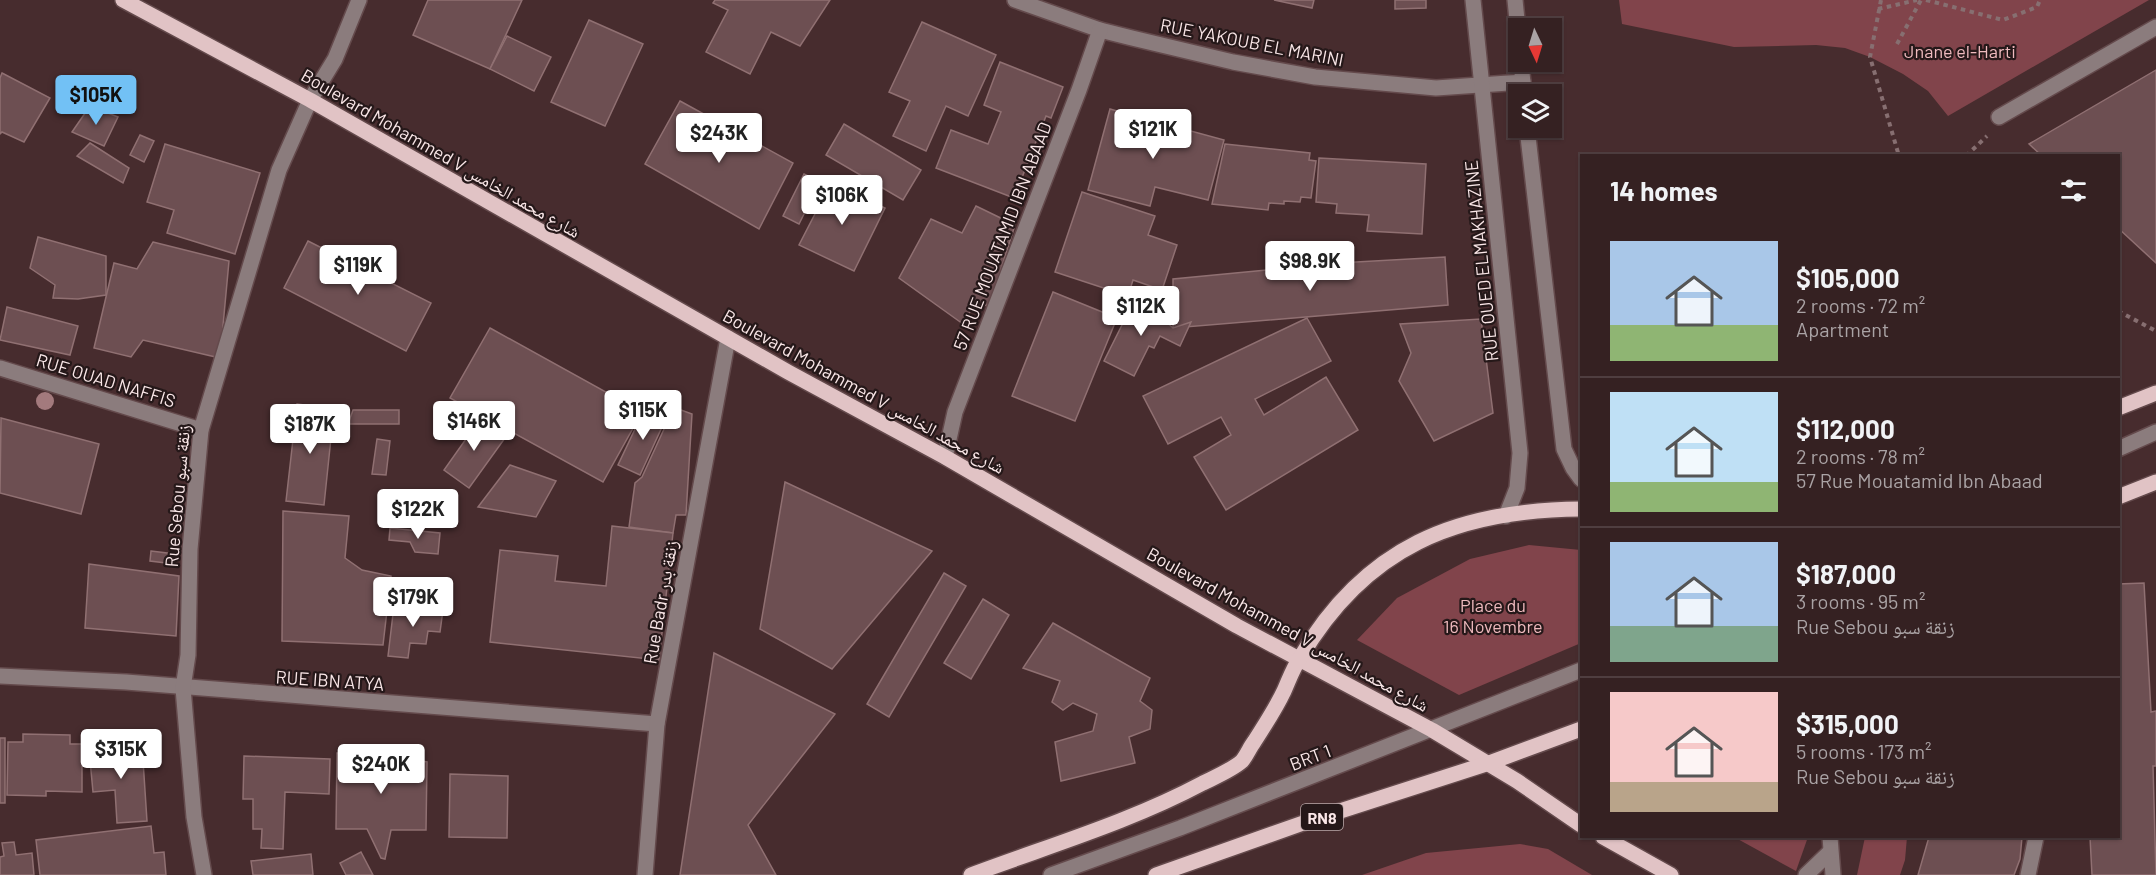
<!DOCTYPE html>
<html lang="en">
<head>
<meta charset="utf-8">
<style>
  body { margin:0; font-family:Barlow,"Noto Naskh Arabic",sans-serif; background:#3d292a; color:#f1f3f6; height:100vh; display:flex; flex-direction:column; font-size:22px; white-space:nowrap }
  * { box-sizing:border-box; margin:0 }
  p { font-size:20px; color:#aaa3a5 }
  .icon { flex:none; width:33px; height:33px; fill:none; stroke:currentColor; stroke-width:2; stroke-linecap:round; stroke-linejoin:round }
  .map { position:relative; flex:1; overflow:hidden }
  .panel { position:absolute; left:1580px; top:154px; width:540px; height:684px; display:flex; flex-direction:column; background:#352122; border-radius:0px; box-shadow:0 2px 4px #0004,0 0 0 2px #4f3e40 }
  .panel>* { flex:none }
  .needle { width:39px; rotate:176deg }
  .buttons { position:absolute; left:1508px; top:18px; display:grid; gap:12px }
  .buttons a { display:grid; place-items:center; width:54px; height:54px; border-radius:0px; background:#352122; box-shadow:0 2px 4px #0004,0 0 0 2px #4f3e40; font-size:30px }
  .price { position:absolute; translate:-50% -51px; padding:0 14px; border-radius:6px; background:#fff; color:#222; font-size:20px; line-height:39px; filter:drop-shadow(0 2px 3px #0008) }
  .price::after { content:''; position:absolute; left:50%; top:36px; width:18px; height:14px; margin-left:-9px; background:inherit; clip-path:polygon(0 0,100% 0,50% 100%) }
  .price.selected { background:#72c1f5; color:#111 }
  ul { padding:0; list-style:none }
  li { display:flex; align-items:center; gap:18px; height:150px; padding:0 30px }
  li+li { border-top:2px solid #4f3e40 }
  li span { display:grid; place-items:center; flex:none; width:168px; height:120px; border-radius:0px; color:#555 }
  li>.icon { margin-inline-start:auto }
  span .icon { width:72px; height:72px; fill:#fffc; stroke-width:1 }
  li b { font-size:26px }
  h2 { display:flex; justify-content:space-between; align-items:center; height:72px; padding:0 30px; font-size:26px }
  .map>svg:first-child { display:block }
</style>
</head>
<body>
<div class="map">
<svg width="2156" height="875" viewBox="0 0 2156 875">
  <rect width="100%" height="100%" fill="#472c2e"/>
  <g fill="#81444b">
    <polygon points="1619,0 2149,0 1948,116 1928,91 1903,74 1870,57 1845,48 1816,45 1734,47 1622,24"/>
    <polygon points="1529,545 1581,550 1581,643 1459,695 1357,640 1397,598 1470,559"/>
    <polygon points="1734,837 1808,837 1796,871"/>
    <polygon points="1865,837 1907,837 1905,860 1900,875 1857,875"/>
    <polygon points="1520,844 1548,849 1592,875 1362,875 1426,853"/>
  </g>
  <g fill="#6d4f52" stroke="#907072" stroke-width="1.5">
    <polygon points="428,0 522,0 490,69 413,35"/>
    <polygon points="715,0 830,0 800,46 771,32 750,74 706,52 728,10 713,3"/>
    <polygon points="1274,0 1314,0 1312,8"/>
    <polygon points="1395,0 1426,0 1426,8 1395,9"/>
    <polygon points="589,20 643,44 605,126 551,102"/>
    <polygon points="922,22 996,55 968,116 946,106 926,151 893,136 910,101 889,92"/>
    <polygon points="507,36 551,57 534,91 490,69"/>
    <polygon points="1000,62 1063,87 1051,118 1046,116 1014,198 936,168 951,130 988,144 1001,112 984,105"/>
    <polygon points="2156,70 2156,263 2118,228 2118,156 2042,156 2029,144"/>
    <polygon points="2,73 50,98 24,142 2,132 0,134 0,78"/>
    <polygon points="680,101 793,163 759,229 645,164"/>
    <polygon points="90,106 118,117 104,146 72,132"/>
    <polygon points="1110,109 1224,140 1208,200 1155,187 1150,206 1088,190"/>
    <polygon points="844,124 921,170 903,200 826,155"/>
    <polygon points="140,135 154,141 144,162 130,155"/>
    <polygon points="90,143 129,168 123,183 77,156"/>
    <polygon points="165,144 260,173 235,254 167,233 174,210 147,202"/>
    <polygon points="1225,144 1310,153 1309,160 1316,161 1311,198 1301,197 1300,202 1284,201 1284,204 1269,203 1268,210 1212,204"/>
    <polygon points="1319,158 1426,164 1422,234 1367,231 1369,215 1336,213 1337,204 1316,202"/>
    <polygon points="804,174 820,182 799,224 783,216"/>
    <polygon points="832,181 885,208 854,271 799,245"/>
    <polygon points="1082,192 1155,216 1148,235 1177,245 1162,290 1133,280 1128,296 1055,272"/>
    <polygon points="976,206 1015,225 990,304 971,310 963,324 899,278 931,219 962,233"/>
    <polygon points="38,237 106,256 106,295 78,299 53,298 55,285 30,268"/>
    <polygon points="308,241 431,303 406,351 284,288"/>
    <polygon points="153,242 229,261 220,358 143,340 131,357 94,348 114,263 137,269"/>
    <polygon points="1445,257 1448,305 1173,328 1173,279 1338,263"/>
    <polygon points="1053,292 1117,318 1075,421 1012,396"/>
    <polygon points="1137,295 1173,328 1191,322 1180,346 1160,336 1154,348 1149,346 1134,376 1104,361"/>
    <polygon points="7,307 78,326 70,355 0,340"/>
    <polygon points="1307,318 1331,361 1255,399 1264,415 1326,377 1358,430 1226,510 1194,457 1231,435 1221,417 1168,444 1143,396"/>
    <polygon points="1481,319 1493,413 1434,441 1399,381 1411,353 1400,324"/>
    <polygon points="490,328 642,412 603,482 450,398"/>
    <polygon points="297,404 334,409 324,505 286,501"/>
    <polygon points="646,406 667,416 640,475 618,465"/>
    <polygon points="353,410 399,410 399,424 348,424"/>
    <polygon points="681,410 692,414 686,515 676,515 673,533 629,527 635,483 642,477 670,416"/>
    <polygon points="470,417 505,438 469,488 444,470 466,439 458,434"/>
    <polygon points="1,418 99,444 81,514 0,493"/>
    <polygon points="377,439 390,441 386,475 372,474"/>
    <polygon points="510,465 556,481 536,517 478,507"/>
    <polygon points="785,482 932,551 832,669 760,629"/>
    <polygon points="283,511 349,516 345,558 362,570 391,576 383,645 282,641"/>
    <polygon points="612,526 673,533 659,660 490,642 500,550 558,556 555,581 606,586"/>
    <polygon points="390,528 440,533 438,554 415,552 410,542 389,540"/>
    <polygon points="151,551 175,554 174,564 150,561"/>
    <polygon points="89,564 179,576 176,636 85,628"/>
    <polygon points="944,573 966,586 889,717 867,704"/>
    <polygon points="2144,583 2151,712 2156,711 2156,766 2153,766 2156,875 2092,875 2090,837 2118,837 2118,584"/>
    <polygon points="983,599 1009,615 971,679 944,663"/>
    <polygon points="404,604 443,610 440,632 428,631 426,644 410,643 408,658 388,656 393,614 403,614"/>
    <polygon points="1053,623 1150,678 1140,701 1152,710 1150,729 1129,737 1135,763 1061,781 1055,742 1093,731 1097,714 1073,703 1063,710 1052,702 1060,681 1023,668"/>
    <polygon points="714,653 835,714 748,825 776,875 680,875"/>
    <polygon points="23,734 70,735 70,744 82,744 82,792 46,791 46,796 7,795 8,742 23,742"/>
    <rect x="0" y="738" width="5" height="65"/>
    <polygon points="142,745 147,821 117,823 115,790 93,792 89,749"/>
    <polygon points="337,753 422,755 421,761 427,762 426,830 391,830 385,859 381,858 367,829 336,829"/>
    <polygon points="244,756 330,759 329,794 285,792 283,849 261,848 262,829 253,829 253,799 243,799"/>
    <polygon points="450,774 508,776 507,838 449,837"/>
    <polygon points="151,826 154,853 164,852 166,875 40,875 36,840"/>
    <polygon points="1929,837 2022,837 2020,859 2014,875 1918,875"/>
    <polygon points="14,842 16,855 32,853 34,875 0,875 0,857 4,856 2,843"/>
    <polygon points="361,852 373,875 346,875 340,863"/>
    <polygon points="311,854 313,875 253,875 251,861"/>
  </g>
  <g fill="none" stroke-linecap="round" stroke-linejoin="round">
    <defs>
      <g id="minor">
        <polyline points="1015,0 1100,30 1132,38 1233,62 1315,77 1436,88 1523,82"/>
        <polyline points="1473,0 1520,453 1517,488 1506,516"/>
        <polyline points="1515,0 1518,30"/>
        <polyline points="1521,62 1524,94"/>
        <polyline points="1999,117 2156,27"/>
        <polyline points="1527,128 1564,449 1573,468 1581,479"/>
        <polyline points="0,368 201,430"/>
        <polyline points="2118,449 2156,432"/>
        <polyline points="945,457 955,412 1079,90 1100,30"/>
        <polyline points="0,676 126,682 657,724"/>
        <polyline points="1830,837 1833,875"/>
        <polyline points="204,875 194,817 183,688 188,655 190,549 201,430 279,170 310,100 335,59 359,0"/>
        <polyline points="645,875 657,724 728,338"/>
        <polyline points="1051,875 1180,828 1581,670"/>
        <polyline points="1806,875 1830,852"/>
        <polyline points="2028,875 2036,837"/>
      </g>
      <g id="major">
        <polyline points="123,0 310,100 788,372 945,457 1237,626 1432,730 1517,781 1581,825"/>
        <polyline points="2118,408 2156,393"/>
        <polyline points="2118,497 2156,482"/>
        <polyline points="1603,837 1671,875"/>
        <path d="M 971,875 C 1048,846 1130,822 1203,783 C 1215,777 1232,770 1242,761 C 1247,755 1250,747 1254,742 C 1265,725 1276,708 1284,691 C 1289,680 1293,668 1300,658 C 1365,547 1456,510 1581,509"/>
        <polyline points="1156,875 1306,822 1489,763 1581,729"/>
      </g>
    </defs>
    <use href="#minor" stroke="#644a4c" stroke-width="18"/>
    <use href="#major" stroke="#644a4c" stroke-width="18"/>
    <g stroke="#876f71" stroke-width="4" stroke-dasharray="4.5 4.5" stroke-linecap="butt">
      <polyline points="1881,0 1870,57 1899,156"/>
      <polyline points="1926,0 2003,20 2037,7 2040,0"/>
      <polyline points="1878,9 1917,0"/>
      <polyline points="1897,44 1921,0"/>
      <polyline points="1966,156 1987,136"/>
      <polyline points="2118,311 2156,331"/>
    </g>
    <use href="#minor" stroke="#8b7c7d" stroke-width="15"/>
    <use href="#major" stroke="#e1c3c5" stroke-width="15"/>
  </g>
  <circle fill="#a37a7d" cx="45" cy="401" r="9"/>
  <g text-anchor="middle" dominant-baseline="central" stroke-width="4.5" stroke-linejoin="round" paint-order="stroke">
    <rect fill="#251819" stroke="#baa9aa" stroke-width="1.5" x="1301" y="804" width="42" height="26" rx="4.5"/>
    <g font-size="16" font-weight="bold" fill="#fae7e8">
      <text x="1322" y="817">RN8</text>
    </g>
    <g font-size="18" fill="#fae7e8" stroke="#251819">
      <text transform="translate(1252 42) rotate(11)">RUE YAKOUB EL MARINI</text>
      <text transform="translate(441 153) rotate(30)">Boulevard Mohammed V شارع محمد الخامس</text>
      <text transform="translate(1002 236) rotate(-69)">57 RUE MOUATAMID IBN ABAAD</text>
      <text transform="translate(1481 261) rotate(-96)">RUE OUED ELMAKHAZINE</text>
      <text transform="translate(106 380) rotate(17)">RUE OUAD NAFFIS</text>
      <text transform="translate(864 391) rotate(29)">Boulevard Mohammed V شارع محمد الخامس</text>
      <text transform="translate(177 496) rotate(-85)">Rue Sebou زنقة سبو</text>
      <text transform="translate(660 602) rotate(-80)">Rue Badr زنقة بدر</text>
      <text transform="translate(1288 629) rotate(29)">Boulevard Mohammed V شارع محمد الخامس</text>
      <text transform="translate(330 680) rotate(4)">RUE IBN ATYA</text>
      <text transform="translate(1310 757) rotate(-21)">BRT 1</text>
    </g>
    <g font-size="18" fill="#efbabe" stroke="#251819">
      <text x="1960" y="51">Jnane el-Harti</text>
      <text x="1493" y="605">Place du<tspan x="1493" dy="21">16 Novembre</tspan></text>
    </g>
  </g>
</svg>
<div class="buttons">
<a><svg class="needle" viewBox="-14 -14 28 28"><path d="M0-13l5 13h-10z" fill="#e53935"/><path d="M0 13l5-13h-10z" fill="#aaa3a5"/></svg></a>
<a><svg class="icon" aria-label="layers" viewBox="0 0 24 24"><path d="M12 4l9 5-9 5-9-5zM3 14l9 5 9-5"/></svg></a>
</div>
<b class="price selected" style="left:96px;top:126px">$105K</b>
<b class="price" style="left:1153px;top:160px">$121K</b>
<b class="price" style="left:719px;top:164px">$243K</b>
<b class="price" style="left:842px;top:226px">$106K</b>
<b class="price" style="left:1310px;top:292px">$98.9K</b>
<b class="price" style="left:358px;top:296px">$119K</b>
<b class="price" style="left:1141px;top:337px">$112K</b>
<b class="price" style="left:643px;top:441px">$115K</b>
<b class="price" style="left:474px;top:452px">$146K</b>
<b class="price" style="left:310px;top:455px">$187K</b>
<b class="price" style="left:418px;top:540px">$122K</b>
<b class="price" style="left:413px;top:628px">$179K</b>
<b class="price" style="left:121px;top:780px">$315K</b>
<b class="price" style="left:381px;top:795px">$240K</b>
<section class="panel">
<h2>14 homes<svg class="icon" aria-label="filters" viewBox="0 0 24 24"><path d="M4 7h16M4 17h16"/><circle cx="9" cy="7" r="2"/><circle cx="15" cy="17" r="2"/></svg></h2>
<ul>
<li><span style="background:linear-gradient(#a9c7e8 70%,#8fb573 0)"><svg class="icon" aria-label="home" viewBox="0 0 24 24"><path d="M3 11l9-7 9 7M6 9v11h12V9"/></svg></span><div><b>$105,000</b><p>2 rooms · 72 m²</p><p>Apartment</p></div></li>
<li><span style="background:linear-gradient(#bfe0f5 75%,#8fb573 0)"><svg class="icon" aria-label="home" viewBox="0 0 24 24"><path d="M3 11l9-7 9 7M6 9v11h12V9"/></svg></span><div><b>$112,000</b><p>2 rooms · 78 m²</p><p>57 Rue Mouatamid Ibn Abaad</p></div></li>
<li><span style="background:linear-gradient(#a9c7e8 70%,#7fa58c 0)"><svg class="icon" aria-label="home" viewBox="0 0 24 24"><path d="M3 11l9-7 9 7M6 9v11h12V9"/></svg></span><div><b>$187,000</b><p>3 rooms · 95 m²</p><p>Rue Sebou زنقة سبو</p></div></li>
<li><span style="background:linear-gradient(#f6c9c9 75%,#b9a48a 0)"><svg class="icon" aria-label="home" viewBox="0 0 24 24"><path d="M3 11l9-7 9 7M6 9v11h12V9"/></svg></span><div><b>$315,000</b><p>5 rooms · 173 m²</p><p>Rue Sebou زنقة سبو</p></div></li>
</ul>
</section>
</div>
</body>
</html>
